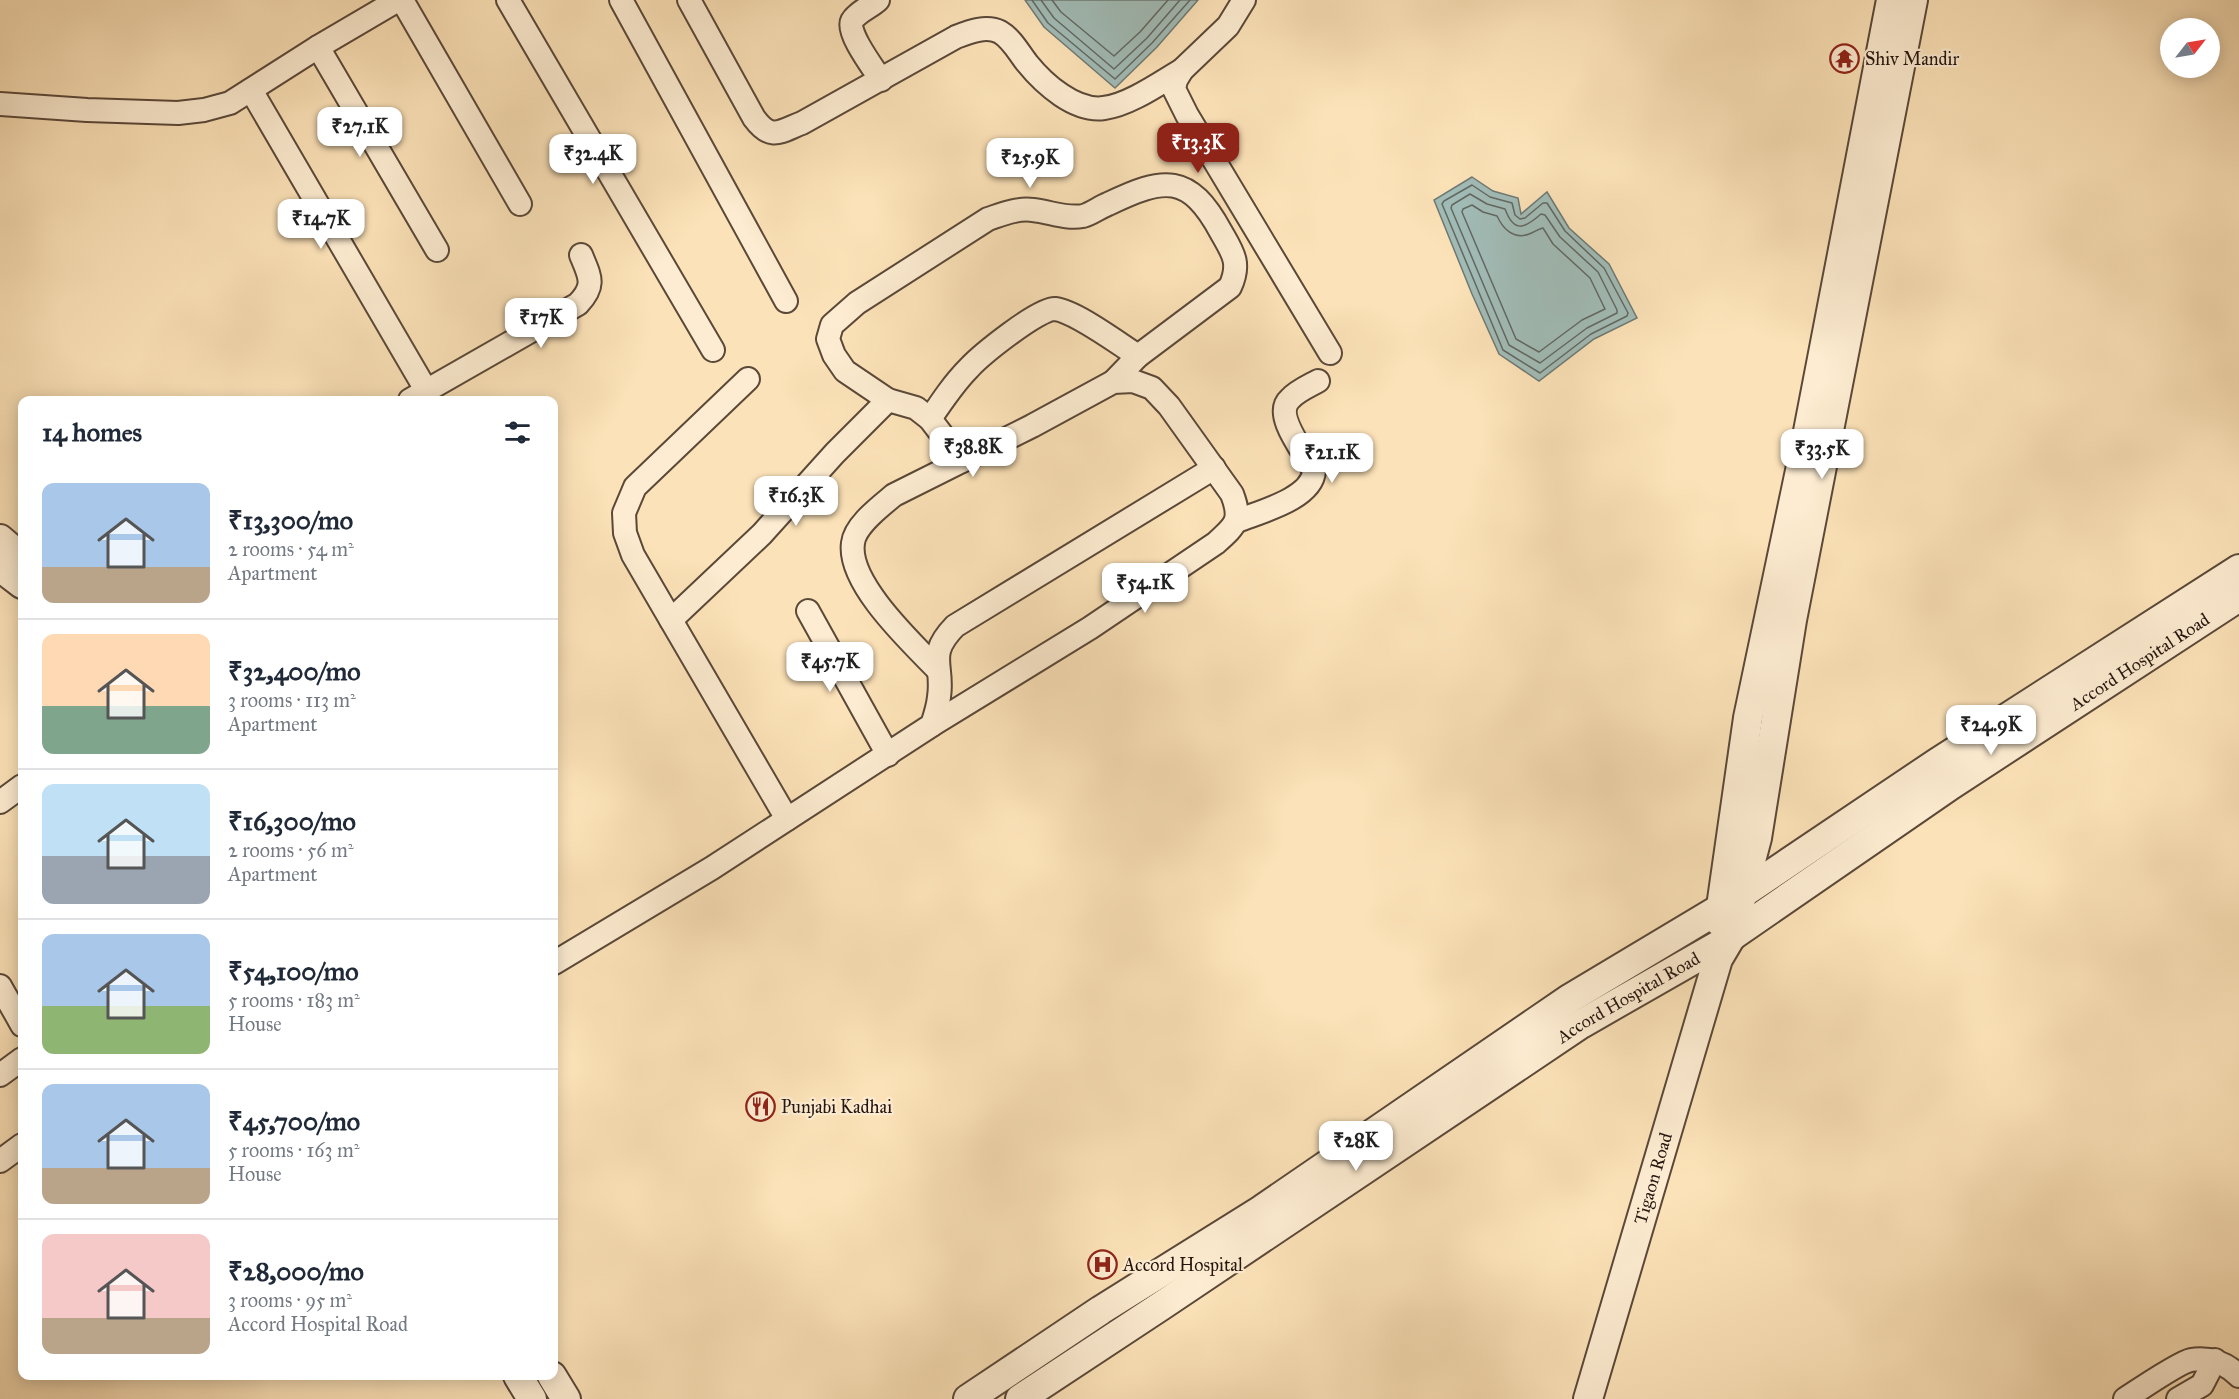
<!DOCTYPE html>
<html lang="en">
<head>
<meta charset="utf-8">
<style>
  body { margin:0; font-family:"IM FELL Great Primer",serif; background:#f2f2f3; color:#1f2937; height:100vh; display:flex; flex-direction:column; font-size:22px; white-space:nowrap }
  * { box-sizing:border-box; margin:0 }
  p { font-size:20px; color:#747a83 }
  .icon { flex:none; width:33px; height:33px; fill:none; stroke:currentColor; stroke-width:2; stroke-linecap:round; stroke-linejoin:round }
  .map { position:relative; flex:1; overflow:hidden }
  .details { position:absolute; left:18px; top:396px; width:540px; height:984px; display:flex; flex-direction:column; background:#fff; border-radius:12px; box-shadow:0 3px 15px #0003 }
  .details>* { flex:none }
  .needle { width:39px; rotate:59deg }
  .controls { position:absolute; left:2160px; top:18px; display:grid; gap:12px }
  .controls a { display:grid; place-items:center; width:60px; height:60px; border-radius:50%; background:#fff; box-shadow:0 3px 15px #0003; font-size:30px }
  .price { position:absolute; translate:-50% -51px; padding:0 14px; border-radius:12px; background:#fff; color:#222; font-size:20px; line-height:39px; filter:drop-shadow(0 2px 3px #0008) }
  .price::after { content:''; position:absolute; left:50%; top:36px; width:18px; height:14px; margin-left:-9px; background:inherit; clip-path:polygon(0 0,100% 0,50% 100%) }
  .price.on { background:#8f2418; color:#fff }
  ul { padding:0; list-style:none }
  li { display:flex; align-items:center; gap:18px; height:150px; padding:0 24px }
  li+li { border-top:2px solid #e0e1e3 }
  li span { display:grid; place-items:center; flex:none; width:168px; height:120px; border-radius:12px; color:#555 }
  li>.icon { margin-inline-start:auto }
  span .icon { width:72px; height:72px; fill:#fffc; stroke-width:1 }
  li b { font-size:26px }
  h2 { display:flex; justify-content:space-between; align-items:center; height:72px; padding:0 24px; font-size:26px }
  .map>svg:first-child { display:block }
</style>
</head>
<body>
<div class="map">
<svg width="2239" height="1399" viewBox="0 0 2239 1399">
  <rect width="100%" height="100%" fill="#fce2b8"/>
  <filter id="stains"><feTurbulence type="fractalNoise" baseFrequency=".00333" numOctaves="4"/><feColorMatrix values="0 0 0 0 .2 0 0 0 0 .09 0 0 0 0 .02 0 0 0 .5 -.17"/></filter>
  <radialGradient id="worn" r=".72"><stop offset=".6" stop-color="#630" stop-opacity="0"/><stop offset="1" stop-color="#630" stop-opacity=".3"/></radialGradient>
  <g fill="#a1bcb7" stroke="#6f7974" stroke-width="1.5">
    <polygon points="1025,0 1198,0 1157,47 1115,88 1044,27"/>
    <polygon points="1472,177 1493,191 1518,198 1521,214 1547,192 1569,228 1609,264 1637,318 1594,339 1539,381 1499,354 1472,294 1434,200"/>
  </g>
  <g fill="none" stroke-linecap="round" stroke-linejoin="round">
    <g stroke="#626863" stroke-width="1.5">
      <polyline points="1032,0 1048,23 1115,79 1152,43 1190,0"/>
      <polyline points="1041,0 1054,18 1114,69 1147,38 1180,0"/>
      <polyline points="1052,0 1061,12 1114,56 1140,32 1168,0"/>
      <polygon points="1472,185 1490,197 1512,203 1515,215 1520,219 1525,218 1543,203 1547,203 1565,231 1604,268 1628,313 1627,316 1591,334 1540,373 1503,350 1442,204 1444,201"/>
      <path d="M 1470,194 L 1487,204 L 1505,209 C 1514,233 1524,229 1541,214 L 1545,215 L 1560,237 L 1598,272 L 1617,310 L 1617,313 L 1587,328 L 1540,363 L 1509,345 L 1451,208 L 1452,205 Z"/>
      <path d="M 1472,205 L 1483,212 L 1497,216 C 1503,229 1514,240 1529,234 C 1535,232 1538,229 1543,228 L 1553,244 L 1590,278 L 1605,309 L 1582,320 L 1539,352 L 1516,339 L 1462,212 L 1463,209 Z"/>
    </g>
    <defs>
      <g id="minor">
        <polyline points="402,0 520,204"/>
        <polyline points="508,0 713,350"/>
        <polyline points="621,0 786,301"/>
        <path d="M 689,0 L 754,118 C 771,141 779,132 802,123 L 956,37 C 969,32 986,25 1000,32 C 1012,39 1019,53 1027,63 C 1044,84 1075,112 1104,108 C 1129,105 1160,83 1182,70"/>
        <path d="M 878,0 C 871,7 857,12 852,21 C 846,32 874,69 881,80"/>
        <polyline points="1244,0 1228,26 1182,70 1176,80 1174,89 1187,115 1330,353"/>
        <polyline points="318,47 437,250"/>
        <polyline points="251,90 426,390"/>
        <polyline points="0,104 87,110 178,113 204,110 230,103 318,47 398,0"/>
        <polyline points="748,379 635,487 624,513 625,533 633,555 787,819"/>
        <path d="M 410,400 L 578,304 C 596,285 590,277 581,255"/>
        <path d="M 930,419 C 942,401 954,383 969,368 C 981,355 1039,308 1055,309 C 1075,311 1119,344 1138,356"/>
        <path d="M 962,461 L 930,419 L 916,408 L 888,400 L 845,371 L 834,355 L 828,339 L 832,325 L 857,303 L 988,219 C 1003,214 1017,208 1033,210 C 1051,212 1065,219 1083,216 C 1091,214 1100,207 1108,204 C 1164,177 1189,173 1221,232 C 1233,253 1241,263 1230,287 L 1138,356 L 1113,382"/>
        <path d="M 1237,521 C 1259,512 1312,499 1314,471 C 1306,454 1272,415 1290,399 C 1297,391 1309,386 1318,381"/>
        <polyline points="808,611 888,755"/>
        <polyline points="671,620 762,534 835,453 888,400"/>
        <path d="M 932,725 L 1090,628 L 1216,543 C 1236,525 1242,520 1232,494 L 1169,406 L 1152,388 L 1133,381 L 1113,382 L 1032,426 L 894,495 C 881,506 855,525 853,543 C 847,583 912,643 938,670"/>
        <polyline points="0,802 22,786"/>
        <path d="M 554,963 L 712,868 L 932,725 C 935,716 938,707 939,697 C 944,664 926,656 955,626 L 1214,468"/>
        <polyline points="0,986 22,1025"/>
        <polyline points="0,1075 22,1059"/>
        <polyline points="0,1161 22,1145"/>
        <path d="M 2125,1399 C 2137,1391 2180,1362 2191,1360 C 2209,1357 2226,1363 2239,1376"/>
        <polyline points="2178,1399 2202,1385 2215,1360"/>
      </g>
      <g id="tertiary">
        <polyline points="0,539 22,558"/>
        <polyline points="0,567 22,584"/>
        <polyline points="1719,921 1748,718 1805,447 1891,0"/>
        <polyline points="518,1376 532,1399"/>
        <polyline points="552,1376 566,1399"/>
        <polyline points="968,1399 1101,1310 1261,1210 1569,999 1721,908 1938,762 2239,569"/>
        <path id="s1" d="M 1020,1399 L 1161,1306 L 1581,1024 L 1719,945 L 1951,785 L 2239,597"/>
        <path id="s2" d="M 1588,1399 L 1718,959 L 1731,937 L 1757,838 L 1792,620 L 1913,0"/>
      </g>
    </defs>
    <use href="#minor" stroke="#5a4839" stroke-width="26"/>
    <use href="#tertiary" stroke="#5a4839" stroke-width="32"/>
    <use href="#minor" stroke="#fdecd1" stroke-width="22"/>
    <use href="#tertiary" stroke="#fdecd1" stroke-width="28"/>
  </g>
  <defs>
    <symbol id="temple-ring" viewBox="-11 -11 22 22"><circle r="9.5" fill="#fdecd1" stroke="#8f2418" stroke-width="1.5"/><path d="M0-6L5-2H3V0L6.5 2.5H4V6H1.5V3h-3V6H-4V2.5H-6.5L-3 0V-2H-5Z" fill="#8f2418"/></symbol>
    <symbol id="restaurant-ring" viewBox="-11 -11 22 22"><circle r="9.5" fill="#fdecd1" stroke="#8f2418" stroke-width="1.5"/><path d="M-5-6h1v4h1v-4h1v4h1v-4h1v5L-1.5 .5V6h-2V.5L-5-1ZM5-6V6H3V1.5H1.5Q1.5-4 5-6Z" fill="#8f2418"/></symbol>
    <symbol id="hospital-ring" viewBox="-11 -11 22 22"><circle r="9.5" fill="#fdecd1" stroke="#8f2418" stroke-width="1.5"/><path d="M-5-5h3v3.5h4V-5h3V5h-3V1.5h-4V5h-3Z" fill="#8f2418"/></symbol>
  </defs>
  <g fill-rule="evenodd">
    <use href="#temple-ring" x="1828" y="42" width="33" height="33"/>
    <use href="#restaurant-ring" x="744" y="1090" width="33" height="33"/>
    <use href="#hospital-ring" x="1086" y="1248" width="33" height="33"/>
  </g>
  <g text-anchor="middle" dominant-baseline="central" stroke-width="4.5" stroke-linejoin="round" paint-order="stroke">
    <g font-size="18" fill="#24150f" stroke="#fdecd1" text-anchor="start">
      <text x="1865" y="59">Shiv Mandir</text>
      <text x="781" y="1107">Punjabi Kadhai</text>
      <text x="1123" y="1265">Accord Hospital</text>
    </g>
    <g font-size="18" fill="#24150f" stroke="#fdecd1">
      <text stroke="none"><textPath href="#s1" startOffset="1341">Accord Hospital Road</textPath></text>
      <text stroke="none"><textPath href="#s1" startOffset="729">Accord Hospital Road</textPath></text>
      <text stroke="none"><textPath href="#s2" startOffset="230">Tigaon Road</textPath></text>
    </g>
  </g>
  <rect width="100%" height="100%" filter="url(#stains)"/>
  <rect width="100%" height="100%" fill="url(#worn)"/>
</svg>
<div class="controls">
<a><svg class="needle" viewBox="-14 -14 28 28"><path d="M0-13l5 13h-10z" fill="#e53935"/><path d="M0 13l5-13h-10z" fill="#747a83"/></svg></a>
</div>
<b class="price" style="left:360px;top:158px">₹27.1K</b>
<b class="price on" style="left:1198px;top:174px">₹13.3K</b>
<b class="price" style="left:593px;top:185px">₹32.4K</b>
<b class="price" style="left:1030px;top:189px">₹25.9K</b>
<b class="price" style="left:321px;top:250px">₹14.7K</b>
<b class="price" style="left:541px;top:349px">₹17K</b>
<b class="price" style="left:973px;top:478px">₹38.8K</b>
<b class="price" style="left:1822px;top:480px">₹33.5K</b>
<b class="price" style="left:1332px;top:484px">₹21.1K</b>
<b class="price" style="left:796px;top:527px">₹16.3K</b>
<b class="price" style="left:1145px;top:614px">₹54.1K</b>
<b class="price" style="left:830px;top:693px">₹45.7K</b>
<b class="price" style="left:1991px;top:756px">₹24.9K</b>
<b class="price" style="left:1356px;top:1172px">₹28K</b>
<section class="details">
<h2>14 homes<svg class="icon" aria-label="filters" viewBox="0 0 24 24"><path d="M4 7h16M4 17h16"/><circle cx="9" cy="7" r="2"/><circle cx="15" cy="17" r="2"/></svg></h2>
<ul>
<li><span style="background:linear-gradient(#a9c7e8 70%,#b9a48a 0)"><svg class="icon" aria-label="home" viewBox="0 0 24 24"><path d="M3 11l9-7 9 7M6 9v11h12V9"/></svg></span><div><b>₹13,300/mo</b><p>2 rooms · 54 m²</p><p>Apartment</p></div></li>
<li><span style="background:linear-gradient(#ffd9b3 60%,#7fa58c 0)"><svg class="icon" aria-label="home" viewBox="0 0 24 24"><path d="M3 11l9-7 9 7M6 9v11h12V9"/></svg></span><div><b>₹32,400/mo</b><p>3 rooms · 113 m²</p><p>Apartment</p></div></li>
<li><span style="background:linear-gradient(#bfe0f5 60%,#9aa5b1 0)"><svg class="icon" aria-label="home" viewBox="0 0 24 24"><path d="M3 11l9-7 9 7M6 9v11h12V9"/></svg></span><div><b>₹16,300/mo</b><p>2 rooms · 56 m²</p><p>Apartment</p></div></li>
<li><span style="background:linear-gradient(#a9c7e8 60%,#8fb573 0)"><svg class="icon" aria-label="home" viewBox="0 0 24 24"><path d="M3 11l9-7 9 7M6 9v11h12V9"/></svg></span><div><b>₹54,100/mo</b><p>5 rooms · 183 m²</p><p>House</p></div></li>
<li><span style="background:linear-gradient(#a9c7e8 70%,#b9a48a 0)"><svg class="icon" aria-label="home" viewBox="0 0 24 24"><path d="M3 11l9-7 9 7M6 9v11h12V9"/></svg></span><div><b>₹45,700/mo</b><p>5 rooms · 163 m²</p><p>House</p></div></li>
<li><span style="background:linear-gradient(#f6c9c9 70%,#b9a48a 0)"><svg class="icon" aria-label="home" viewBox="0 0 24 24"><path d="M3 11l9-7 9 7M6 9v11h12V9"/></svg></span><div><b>₹28,000/mo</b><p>3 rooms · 95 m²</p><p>Accord Hospital Road</p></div></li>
</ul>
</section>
</div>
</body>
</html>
